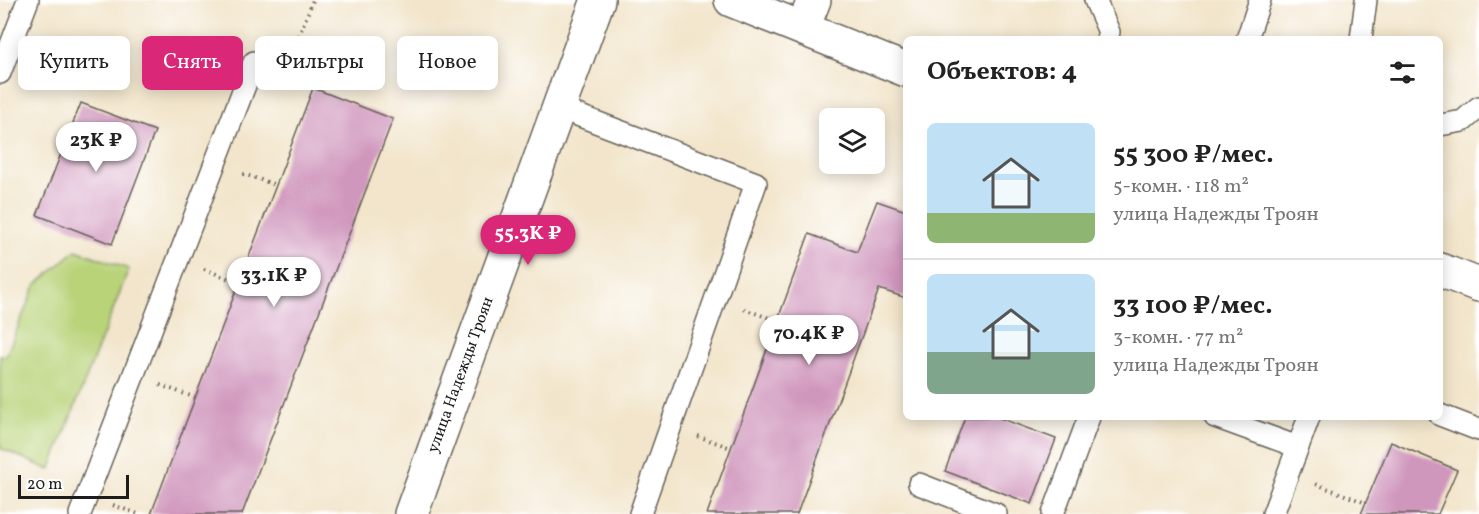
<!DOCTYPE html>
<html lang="ru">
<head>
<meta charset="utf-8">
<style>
  body { margin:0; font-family:Vollkorn,serif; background:#f6f6f6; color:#222; height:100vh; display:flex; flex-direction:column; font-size:22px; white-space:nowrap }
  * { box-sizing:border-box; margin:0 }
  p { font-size:20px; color:#767676 }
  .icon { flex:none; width:33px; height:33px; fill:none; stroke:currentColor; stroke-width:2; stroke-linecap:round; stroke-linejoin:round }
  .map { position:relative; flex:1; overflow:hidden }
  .side { position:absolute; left:903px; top:36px; width:540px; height:384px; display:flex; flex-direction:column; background:#fff; border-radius:9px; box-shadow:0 3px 15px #0003 }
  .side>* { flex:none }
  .banner { position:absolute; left:18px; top:36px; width:570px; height:54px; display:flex; gap:12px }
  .buttons { position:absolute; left:819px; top:108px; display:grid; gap:12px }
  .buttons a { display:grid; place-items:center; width:66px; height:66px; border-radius:9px; background:#fff; box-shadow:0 3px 15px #0003; font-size:30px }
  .scale { position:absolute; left:18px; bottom:15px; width:111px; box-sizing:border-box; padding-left:6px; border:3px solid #1c1c1c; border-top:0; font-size:16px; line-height:21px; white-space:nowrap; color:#1c1c1c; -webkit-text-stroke:4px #fff; paint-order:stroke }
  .price { position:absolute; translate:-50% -51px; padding:0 14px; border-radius:21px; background:#fff; color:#222; font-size:20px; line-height:39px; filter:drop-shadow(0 2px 3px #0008) }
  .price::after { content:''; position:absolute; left:50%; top:36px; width:18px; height:14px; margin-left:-9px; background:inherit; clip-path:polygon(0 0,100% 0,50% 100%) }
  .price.current { background:#db2777; color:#fff }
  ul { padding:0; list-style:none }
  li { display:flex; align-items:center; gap:18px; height:150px; padding:0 24px }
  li+li { border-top:2px solid #e0e0e0 }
  li span { display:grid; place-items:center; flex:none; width:168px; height:120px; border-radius:9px; color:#555 }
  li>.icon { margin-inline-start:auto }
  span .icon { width:72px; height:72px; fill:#fffc; stroke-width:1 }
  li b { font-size:26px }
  h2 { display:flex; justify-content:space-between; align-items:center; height:72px; padding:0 24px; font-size:26px }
  .tag { padding:0 21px; border-radius:9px; background:#fff; box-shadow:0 3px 15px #0003; font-size:21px; line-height:54px }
  .tag.current { background:#db2777; color:#fff }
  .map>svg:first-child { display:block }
</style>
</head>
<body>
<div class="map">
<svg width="1479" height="514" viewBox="0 0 1479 514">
  <rect width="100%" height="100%" fill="#fff"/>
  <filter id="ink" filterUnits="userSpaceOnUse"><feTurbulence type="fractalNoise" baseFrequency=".0167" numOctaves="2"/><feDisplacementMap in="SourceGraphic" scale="12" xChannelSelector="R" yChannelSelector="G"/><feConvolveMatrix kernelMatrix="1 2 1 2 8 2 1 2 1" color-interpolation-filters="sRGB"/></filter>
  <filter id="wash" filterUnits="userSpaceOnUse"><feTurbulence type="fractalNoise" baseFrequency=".008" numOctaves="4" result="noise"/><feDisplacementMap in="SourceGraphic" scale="24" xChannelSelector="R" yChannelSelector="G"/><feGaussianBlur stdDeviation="1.35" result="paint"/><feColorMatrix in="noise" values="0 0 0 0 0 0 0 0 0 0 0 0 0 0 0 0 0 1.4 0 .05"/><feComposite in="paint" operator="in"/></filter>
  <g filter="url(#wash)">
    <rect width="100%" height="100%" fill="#f2e5cb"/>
    <polygon fill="#b9d379" stroke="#6a784a" stroke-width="1.5" points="76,250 129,269 50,470 0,448 0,355 6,356 35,286"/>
    <g id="blocks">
      <g fill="#d097bd">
        <polygon points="313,88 393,119 242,514 151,514"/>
        <polygon points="81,103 155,131 112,244 37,215"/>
        <polygon points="877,201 906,211 906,298 879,289 797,514 707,514 809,234 857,252"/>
        <polygon points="965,417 997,417 1056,439 1032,504 945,471"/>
        <polygon points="1391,442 1457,470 1438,514 1361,514"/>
      </g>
    </g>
  </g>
  <g filter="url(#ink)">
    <use href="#blocks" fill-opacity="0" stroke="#676259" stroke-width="1.5"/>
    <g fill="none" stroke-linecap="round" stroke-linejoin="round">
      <defs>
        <g id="lane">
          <polyline points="1095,0 1109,32 1107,39"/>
          <polyline points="1247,39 1260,0"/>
          <polyline points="1361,39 1366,0"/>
          <polyline points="0,73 28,0"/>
          <polyline points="559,108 756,183 640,514"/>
          <polyline points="1440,125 1463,121 1479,107"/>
          <polyline points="1440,415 1479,430"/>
          <polyline points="1215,417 1298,447"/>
          <polyline points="919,484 996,514"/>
          <polyline points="80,514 254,62"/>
          <polyline points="1053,514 1089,417"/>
          <polyline points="1273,514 1309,417"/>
        </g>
        <g id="street">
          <polyline points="731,0 906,70"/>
          <polyline points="803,28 814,0"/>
          <polyline points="1440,270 1479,285"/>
          <polyline points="411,514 598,0"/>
        </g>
      </defs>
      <use href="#lane" stroke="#676259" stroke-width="24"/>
      <use href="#street" stroke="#676259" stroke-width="36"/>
      <g stroke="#676259" stroke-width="4" stroke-dasharray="1.5 4.5" stroke-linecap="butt">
        <polyline points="279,48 298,38 313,0"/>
        <polyline points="243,174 276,185"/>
        <polyline points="204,269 239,283"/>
        <polyline points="744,309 777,321"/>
        <polyline points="160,385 196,398"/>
        <polyline points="698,436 731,448"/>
        <polyline points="1316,484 1366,503"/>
        <polyline points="113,505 138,514"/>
      </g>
      <use href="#lane" stroke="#fff" stroke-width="21"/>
      <use href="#street" stroke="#fff" stroke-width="33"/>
    </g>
  </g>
  <g text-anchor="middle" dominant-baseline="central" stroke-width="6" stroke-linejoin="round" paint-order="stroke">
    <g font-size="16" fill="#1c1c1c" stroke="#fff">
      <text transform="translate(461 375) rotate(-70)">улица Надежды Троян</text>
    </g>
  </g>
</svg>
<div class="buttons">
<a><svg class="icon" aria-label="layers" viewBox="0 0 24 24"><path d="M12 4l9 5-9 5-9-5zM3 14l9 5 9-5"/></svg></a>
</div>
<div class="scale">20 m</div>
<b class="price" style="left:96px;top:173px">23K ₽</b>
<b class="price current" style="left:528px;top:266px">55.3K ₽</b>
<b class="price" style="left:274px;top:308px">33.1K ₽</b>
<b class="price" style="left:809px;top:366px">70.4K ₽</b>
<div class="banner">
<a class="tag">Купить</a>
<a class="tag current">Снять</a>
<a class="tag">Фильтры</a>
<a class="tag">Новое</a>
</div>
<section class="side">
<h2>Объектов: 4<svg class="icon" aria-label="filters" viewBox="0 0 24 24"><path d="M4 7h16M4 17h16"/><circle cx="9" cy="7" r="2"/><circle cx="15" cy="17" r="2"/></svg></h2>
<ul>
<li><span style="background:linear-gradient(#bfe0f5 75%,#8fb573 0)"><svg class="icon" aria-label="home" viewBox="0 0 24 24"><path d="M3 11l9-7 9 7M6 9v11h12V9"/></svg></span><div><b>55 300 ₽/мес.</b><p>5-комн. · 118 m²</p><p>улица Надежды Троян</p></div></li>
<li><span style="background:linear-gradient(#bfe0f5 65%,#7fa58c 0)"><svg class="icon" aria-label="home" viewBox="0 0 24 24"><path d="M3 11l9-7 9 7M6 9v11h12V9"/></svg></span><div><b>33 100 ₽/мес.</b><p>3-комн. · 77 m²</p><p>улица Надежды Троян</p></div></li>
</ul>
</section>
</div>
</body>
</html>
